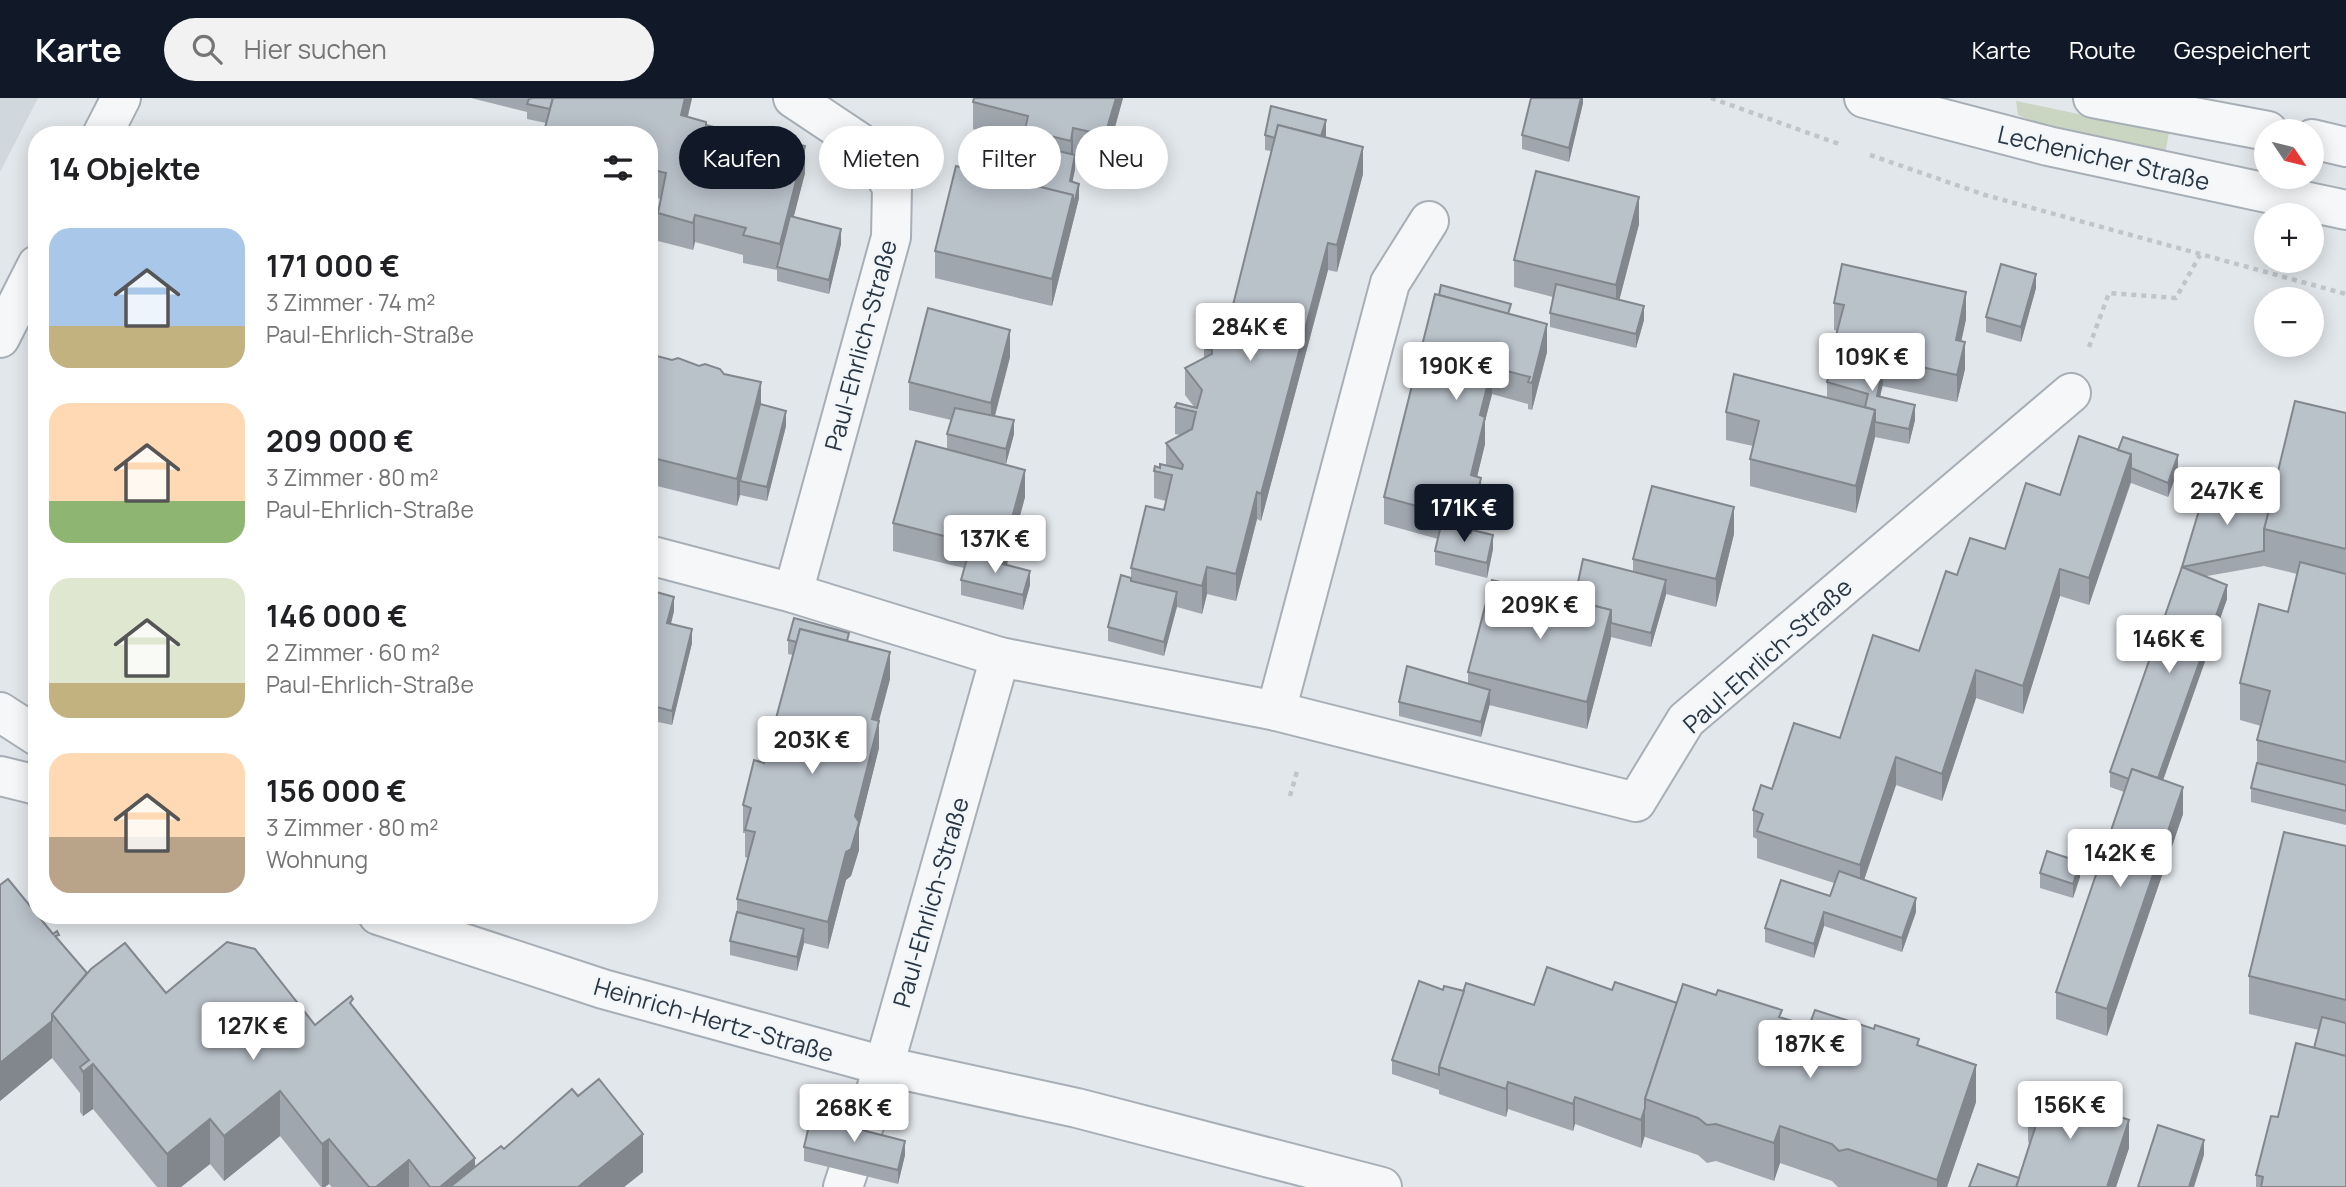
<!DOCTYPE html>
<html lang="de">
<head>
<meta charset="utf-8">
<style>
  body { margin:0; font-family:Manrope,sans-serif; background:#f2f2f2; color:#202124; height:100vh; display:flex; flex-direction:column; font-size:26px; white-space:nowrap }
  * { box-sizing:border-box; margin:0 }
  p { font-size:23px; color:#757577 }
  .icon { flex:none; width:38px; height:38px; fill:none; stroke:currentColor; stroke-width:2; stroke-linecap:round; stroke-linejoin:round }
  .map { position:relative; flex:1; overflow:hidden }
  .drawer { position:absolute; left:28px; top:28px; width:630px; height:798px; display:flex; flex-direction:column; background:#fff; border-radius:28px; box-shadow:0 4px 18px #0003 }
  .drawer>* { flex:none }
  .hud { position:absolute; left:679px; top:28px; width:665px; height:63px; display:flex; gap:14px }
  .needle { width:46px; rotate:125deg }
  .controls { position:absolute; left:2254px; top:21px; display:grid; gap:14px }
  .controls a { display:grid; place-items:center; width:70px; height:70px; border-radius:50%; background:#fff; box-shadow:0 4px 18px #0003; font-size:35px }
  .price { position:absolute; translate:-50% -60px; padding:0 16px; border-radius:7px; background:#fff; color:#222; font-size:23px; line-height:46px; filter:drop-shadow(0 2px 4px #0008) }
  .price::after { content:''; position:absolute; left:50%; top:42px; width:21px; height:16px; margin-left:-10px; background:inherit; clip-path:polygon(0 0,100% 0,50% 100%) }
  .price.on { background:#111827; color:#fff }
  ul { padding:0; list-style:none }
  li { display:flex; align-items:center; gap:21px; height:175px; padding:0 21px }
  li span { display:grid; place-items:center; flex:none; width:196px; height:140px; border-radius:21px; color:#555 }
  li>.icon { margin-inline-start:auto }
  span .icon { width:84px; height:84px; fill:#fffc; stroke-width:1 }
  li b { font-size:30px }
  h2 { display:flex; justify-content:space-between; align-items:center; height:84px; padding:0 21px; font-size:30px }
  .tag { padding:0 24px; border-radius:32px; background:#fff; box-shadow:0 4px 18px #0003; font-size:24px; line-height:63px }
  .tag.on { background:#111827; color:#fff }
  header { display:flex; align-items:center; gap:42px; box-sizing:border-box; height:98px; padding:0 35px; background:#111827; color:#fff }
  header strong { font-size:33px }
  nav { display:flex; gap:38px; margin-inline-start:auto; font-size:24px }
  .search { width:490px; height:63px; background:#f2f2f2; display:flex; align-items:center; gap:18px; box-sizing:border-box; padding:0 24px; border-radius:38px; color:#757577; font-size:26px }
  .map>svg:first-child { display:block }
</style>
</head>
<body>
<header>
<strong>Karte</strong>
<div class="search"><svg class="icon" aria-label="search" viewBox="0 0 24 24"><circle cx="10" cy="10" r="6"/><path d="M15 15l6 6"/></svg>Hier suchen</div>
<nav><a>Karte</a><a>Route</a><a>Gespeichert</a></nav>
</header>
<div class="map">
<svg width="2346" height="1089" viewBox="0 0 2346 1089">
  <rect width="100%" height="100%" fill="#e2e7eb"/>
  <polygon fill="#d0d7dd" points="0,0 38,0 0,74"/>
  <polygon fill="#cad6c2" points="2016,3 2169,35 2165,55 2045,29 2018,17"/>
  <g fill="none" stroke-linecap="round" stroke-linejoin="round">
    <defs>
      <g id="minor">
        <polyline points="793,0 868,50 892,89 891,139 793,495 1000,559 1276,613 1636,704 1686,622 2071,295"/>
        <polyline points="1864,0 2048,48 2346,112"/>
        <polyline points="2093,0 2268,33"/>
        <polyline points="102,37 121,0"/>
        <polyline points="2312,41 2346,49"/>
        <polyline points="0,240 37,167"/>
        <polyline points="649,457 793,495"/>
        <polyline points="1276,613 1390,185 1429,123"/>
        <polyline points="0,614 37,638"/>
        <polyline points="0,678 37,687"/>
        <polyline points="378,817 603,891 884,968 1077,1010 1382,1089"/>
        <polyline points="858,1045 884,968 1000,559"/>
        <polyline points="843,1089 848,1074"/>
      </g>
    </defs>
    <use href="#minor" stroke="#a7afb6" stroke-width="42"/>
    <g stroke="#c0c5ca" stroke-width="4.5" stroke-dasharray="5 5" stroke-linecap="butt">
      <polyline points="1711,0 1839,46"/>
      <polyline points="1870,57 1985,97 2346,196"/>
      <polyline points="2089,249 2109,195 2176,200 2200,157"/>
      <polyline points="1290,698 1298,670"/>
    </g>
    <use href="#minor" stroke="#f5f7f9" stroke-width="38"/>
  </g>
  <g fill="#9fa6ad">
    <polygon points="471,0 692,0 688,19 805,75 793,119 841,146 829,196 777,183 777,172 743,165 743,157 695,144 693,152 658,143 658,115 661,101 649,98 649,37 546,25 527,21 527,14"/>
    <polygon points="1123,0 1105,65 1075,57 1075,71 1072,84 1079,100 1052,208 935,180 935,153 1018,84 1018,70 1025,45 973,31 973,4"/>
    <polygon points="1583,0 1583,5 1569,64 1522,51 1522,37"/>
    <polygon points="1265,37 1326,37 1325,39 1363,76 1337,174 1328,172 1261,423 1257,421 1236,503 1207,496 1202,516 1177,509 1164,558 1108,543 1108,529 1131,480 1131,470 1164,412 1166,403 1154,400 1154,373 1166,367 1166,345 1180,337 1175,336 1175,309 1195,310 1185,297 1185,270 1204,260 1204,250 1229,223 1271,53 1265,52"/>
    <polygon points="1639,126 1619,202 1644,222 1636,250 1550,229 1550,215 1553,199 1514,189 1514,162"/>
    <polygon points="2036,190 2021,244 1986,234 1986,219"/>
    <polygon points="1834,205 1966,221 1961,243 1965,271 1957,304 1882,288 1880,299 1915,322 1909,346 1875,339 1856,415 1750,388 1750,361 1753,348 1726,342 1726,314 1856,307 1827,299 1827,284 1833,262 1833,249 1837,233 1834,232"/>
    <polygon points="1511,217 1547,254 1532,312 1528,311 1528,306 1492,296 1485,323 1485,346 1477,379 1481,407 1475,433 1493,451 1487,480 1435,467 1435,453 1438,441 1384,426 1384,399"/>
    <polygon points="649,256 699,268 724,276 786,328 767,403 740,397 737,408 649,386"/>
    <polygon points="1010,259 995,318 1014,336 1006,366 947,351 947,336 951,322 909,312 909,284"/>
    <polygon points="2346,315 2346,727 2251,704 2251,690 2257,665 2257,642 2261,628 2240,622 2240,585 2288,514 2297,476 2264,468 2207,478 2227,501 2163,682 2183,716 2107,938 2056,921 2056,894 2124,694 2110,689 2110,674 2182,469 2271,404"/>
    <polygon points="2079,338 2178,372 2168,399 2131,385 2089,507 2060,498 2023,616 1976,600 1942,703 1896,687 1864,782 1916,814 1902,854 1824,828 1814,860 1765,844 1765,830 1830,798 1834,785 1757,760 1757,741 1753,739 1753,712 1772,691 1840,640 1919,553 1957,477 2005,451 2060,397"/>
    <polygon points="1025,399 1007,467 1030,487 1023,512 961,497 961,482 964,470 893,453 893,425"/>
    <polygon points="1734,436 1716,509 1666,496 1651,549 1611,539 1587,631 1489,607 1481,639 1399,618 1399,604 1468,586 1468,574 1633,474 1633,461"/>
    <polygon points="649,492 674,513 671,526 692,545 672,627 649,622 650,595 649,595"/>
    <polygon points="788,542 849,544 890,581 879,623 879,650 859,730 859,752 851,778 846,782 828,851 804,845 797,873 730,857 730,843 737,814 737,801 748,760 745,759 745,735 743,735 743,707 764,665 793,557 788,556"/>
    <polygon points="2346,748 2346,1089 2256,1089 2256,1077 2278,1019 2314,950 2319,932 2249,916 2249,878"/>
    <polygon points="2040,775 2080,779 2073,800 2040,790"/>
    <polygon points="59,842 87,875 166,895 315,927 353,909 475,1069 504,1051 643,1074 624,1089 332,1089 329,1086 325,1089 321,1089 280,1038 224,1083 210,1066 181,1089 157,1089 93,1011 83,1018 80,1014 80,995 52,960 0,1003"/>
    <polygon points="1443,892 1464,893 1534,907 1612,892 1677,905 1782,920 1809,928 1919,947 1976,1004 1947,1089 1838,1089 1832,1083 1780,1065 1774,1083 1716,1063 1707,1065 1698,1057 1645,1039 1645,1037 1641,1050 1575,1026 1573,1033 1508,1011 1506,1019 1439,996 1439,992 1392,976 1392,962"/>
    <polygon points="2082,1006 2100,1012 2129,1050 2116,1089 1969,1089 2019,1080 2029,1046 2028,1043 2028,1016"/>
    <polygon points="804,1049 905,1057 898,1086 804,1063"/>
  </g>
  <g fill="#82878d">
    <polygon points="685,0 692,0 681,44 681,17"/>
    <polygon points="1116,0 1123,0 1105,65 1105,37"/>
    <polygon points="1581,0 1583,0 1583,5 1569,64 1569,50"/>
    <polygon points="1326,22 1326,37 1318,64 1318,50"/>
    <polygon points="1073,30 1073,57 1071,71 1071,43"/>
    <polygon points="805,48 805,75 781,169 780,146"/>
    <polygon points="1363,49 1363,76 1337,174 1337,147"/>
    <polygon points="1075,57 1075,71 1070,97 1070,83"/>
    <polygon points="1079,86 1079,100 1052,208 1052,181 1073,97"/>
    <polygon points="1639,99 1639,126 1616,215 1616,187"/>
    <polygon points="695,117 695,144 693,152 693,125"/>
    <polygon points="841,131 841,146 829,196 829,182"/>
    <polygon points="1328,145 1328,172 1261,423 1261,396"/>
    <polygon points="2036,176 2036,190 2021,244 2021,229"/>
    <polygon points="1966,194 1966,221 1956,269 1956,242"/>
    <polygon points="1644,208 1644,222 1636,250 1636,236"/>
    <polygon points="1547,226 1547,254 1532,312 1532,285"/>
    <polygon points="1010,232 1010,259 991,332 991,305"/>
    <polygon points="1965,244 1965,271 1957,304 1957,277"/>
    <polygon points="1492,269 1492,296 1485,323 1485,346 1471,404 1471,377 1480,317"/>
    <polygon points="1883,271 1883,286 1877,312 1877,298"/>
    <polygon points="761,284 761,311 740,383 740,397 737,408 737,381"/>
    <polygon points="1915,307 1915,322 1909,346 1909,331"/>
    <polygon points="1875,312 1875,339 1856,415 1856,388"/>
    <polygon points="786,313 786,328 767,403 767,389"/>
    <polygon points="1014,322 1014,336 1006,366 1006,351"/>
    <polygon points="2131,356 2131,383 2089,507 2089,480"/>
    <polygon points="2178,357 2178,372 2168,399 2168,385"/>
    <polygon points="1025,372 1025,399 1003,480 1003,453"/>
    <polygon points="1481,380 1481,407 1471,450 1471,423"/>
    <polygon points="1257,394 1257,421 1236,503 1236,476"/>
    <polygon points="1734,409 1734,436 1716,509 1716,481"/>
    <polygon points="1493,437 1493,451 1487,480 1487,465"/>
    <polygon points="1207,469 1207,496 1202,516 1202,488"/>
    <polygon points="2060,471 2060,498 2023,616 2023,588"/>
    <polygon points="1030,473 1030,487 1023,512 1023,497"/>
    <polygon points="1666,482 1666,497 1651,549 1651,535"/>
    <polygon points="2227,487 2227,501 2155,705 2155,691"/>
    <polygon points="1177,494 1177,508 1164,558 1164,544"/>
    <polygon points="674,499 674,513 667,540 667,525"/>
    <polygon points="1611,512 1611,540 1587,631 1587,604"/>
    <polygon points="692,531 692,545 672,627 672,613"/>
    <polygon points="890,554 890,581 872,648 872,621"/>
    <polygon points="1976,572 1976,600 1942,703 1942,676"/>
    <polygon points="1490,592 1490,606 1481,639 1481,624"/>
    <polygon points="879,623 879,650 859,730 859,752 851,778 846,782 828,851 828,824"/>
    <polygon points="1896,659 1896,687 1860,794 1860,767"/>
    <polygon points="653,686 653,700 649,716 649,702"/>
    <polygon points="2183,689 2183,716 2107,938 2107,911"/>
    <polygon points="2080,764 2080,779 2073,800 2073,786"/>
    <polygon points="1916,800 1916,814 1902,854 1902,840"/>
    <polygon points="1824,814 1824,828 1814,860 1814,846"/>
    <polygon points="804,831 804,845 797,873 797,859"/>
    <polygon points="52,923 52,960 0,1003 0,965"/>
    <polygon points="93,966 93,1011 83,1018 83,974"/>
    <polygon points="1976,967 1976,1004 1947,1089 1937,1089 1937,1082"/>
    <polygon points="1508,984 1508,1011 1506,1019 1506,991"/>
    <polygon points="280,993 280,1038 224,1083 224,1038"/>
    <polygon points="1575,999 1575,1026 1573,1033 1573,1006"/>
    <polygon points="1645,1010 1645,1037 1641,1050 1641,1022"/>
    <polygon points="210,1021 210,1066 181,1089 167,1089 167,1056"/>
    <polygon points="2129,1022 2129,1050 2116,1089 2107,1089"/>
    <polygon points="1780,1028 1780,1065 1774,1083 1774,1045"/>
    <polygon points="643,1036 643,1074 624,1089 578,1089"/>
    <polygon points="329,1041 329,1086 325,1089 322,1089 322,1046"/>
    <polygon points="2204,1042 2204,1057 2194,1089 2189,1089"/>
    <polygon points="905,1043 905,1057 898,1086 898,1072"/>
    <polygon points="475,1060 475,1089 440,1089"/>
    <polygon points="409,1062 409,1089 376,1089"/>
  </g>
  <g fill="#b9c1c9" stroke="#82878d" stroke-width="2">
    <polygon points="533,0 553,0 550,11 527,6 529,1"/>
    <polygon points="553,0 685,0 681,17 706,24 706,27 781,46 782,43 805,48 780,146 743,137 746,130 695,117 693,125 658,115 666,75 649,71 649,37 543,37"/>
    <polygon points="974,0 1116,0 1105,37 1073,30 1071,43 1025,32 1028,18 973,4"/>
    <polygon points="1531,0 1581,0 1569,50 1522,37"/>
    <polygon points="1271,8 1326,22 1321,38 1278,27 1275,40 1265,37"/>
    <polygon points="1278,27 1363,49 1337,147 1328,145 1261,396 1257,394 1236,476 1207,469 1202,488 1131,470 1146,408 1164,412 1172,377 1154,373 1155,368 1160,370 1160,366 1182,371 1183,367 1166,345 1192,331 1196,314 1175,309 1177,305 1197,310 1202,292 1185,270 1212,256 1212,252 1204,250 1212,218 1229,223"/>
    <polygon points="1025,45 1075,57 1070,83 1079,86 1073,110 1073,97 1025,86 1029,73 1018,70"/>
    <polygon points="956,68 1073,97 1052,181 935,153"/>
    <polygon points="1536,73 1639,99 1616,187 1514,162"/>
    <polygon points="790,118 841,131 829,182 777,169"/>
    <polygon points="1842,166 1966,194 1956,242 1965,244 1957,277 1833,249 1844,207 1834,205"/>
    <polygon points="2001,166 2036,176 2021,229 1986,219"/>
    <polygon points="1556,186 1644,208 1636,236 1550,215"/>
    <polygon points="1441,187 1511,206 1508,216 1439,197"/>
    <polygon points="1435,196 1547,226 1532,285 1528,284 1530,279 1492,269 1480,317 1485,319 1471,377 1481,380 1471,423 1384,399"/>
    <polygon points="928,210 1010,232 991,305 909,284"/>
    <polygon points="649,256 672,262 678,260 699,268 705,266 720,271 724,276 761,284 737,381 649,359"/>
    <polygon points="1833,262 1883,271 1877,298 1915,307 1909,331 1875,324 1875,312 1865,309 1868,296 1827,284"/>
    <polygon points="1734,276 1875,312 1856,388 1750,361 1759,323 1726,314"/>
    <polygon points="2295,303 2346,315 2346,451 2264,431"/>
    <polygon points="760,306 786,313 767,389 740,383"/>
    <polygon points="955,310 1014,322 1006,351 947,336"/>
    <polygon points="2079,338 2131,356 2089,480 2060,471 2023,588 1976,572 1942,676 1896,659 1860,767 1757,733 1763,716 1753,712 1761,687 1772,691 1794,625 1840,640 1873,537 1919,553 1946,473 1957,477 1970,440 2005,451 2026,385 2060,397"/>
    <polygon points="2123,339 2178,357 2168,385 2131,370 2131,356 2118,352"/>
    <polygon points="916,343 1025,372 1003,453 893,425"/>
    <polygon points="1652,388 1734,409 1716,481 1633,461"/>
    <polygon points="2206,389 2271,404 2264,431 2264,453 2182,469"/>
    <polygon points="1441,427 1471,435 1472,432 1493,437 1487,465 1435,453"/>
    <polygon points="968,457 1030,473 1023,497 961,482"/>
    <polygon points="1583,461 1666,482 1651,535 1611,525 1611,512 1574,503"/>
    <polygon points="2300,464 2346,476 2346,664 2257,642 2270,593 2240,585 2259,506 2288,514"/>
    <polygon points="2182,469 2227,487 2158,680 2132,671 2129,681 2110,674"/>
    <polygon points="1121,477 1131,480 1131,483 1177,494 1164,544 1108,529"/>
    <polygon points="1492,482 1611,512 1587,604 1468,574"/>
    <polygon points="649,492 674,499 667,525 692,531 672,613 649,607 649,599 654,581 649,581"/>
    <polygon points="794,520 849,535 847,543 800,531 797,544 788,542"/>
    <polygon points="800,531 890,554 872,621 879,623 855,718 859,724 851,751 846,754 828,824 737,801 755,734 745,732 751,710 743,707 754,662 764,665"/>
    <polygon points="1407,568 1490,592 1481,624 1399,604"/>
    <polygon points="2257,665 2346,687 2346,713 2251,690"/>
    <polygon points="2132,671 2183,689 2107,911 2056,894"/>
    <polygon points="649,685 653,686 649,702"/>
    <polygon points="2284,734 2346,748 2346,902 2249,878"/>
    <polygon points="2047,753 2080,764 2073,786 2040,775"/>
    <polygon points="1839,773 1916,800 1902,840 1824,814 1814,846 1765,830 1781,782 1830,798"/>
    <polygon points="8,781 53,836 57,833 59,837 55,838 87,875 52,916 52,923 0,965 0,787"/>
    <polygon points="737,814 804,831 797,859 730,843"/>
    <polygon points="227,844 255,851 315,927 351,898 353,901 350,905 475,1060 440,1089 430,1089 409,1062 376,1089 369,1089 329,1041 322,1046 280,993 224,1038 210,1021 167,1056 93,966 83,974 80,969 89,962 52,916 91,871 125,845 166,895"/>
    <polygon points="1547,869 1612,892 1615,884 1677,905 1645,1001 1645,1010 1641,1022 1575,999 1573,1006 1508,984 1506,991 1439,969 1466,885 1534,907"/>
    <polygon points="1419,883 1443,892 1444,888 1464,893 1439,969 1439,977 1392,962"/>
    <polygon points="1683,886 1716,897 1718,892 1782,912 1779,919 1809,928 1815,912 1874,931 1875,927 1919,941 1917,947 1976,967 1937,1082 1848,1051 1839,1053 1832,1046 1780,1028 1774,1045 1716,1026 1707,1027 1698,1020 1645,1001"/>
    <polygon points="2322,919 2346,925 2346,958 2314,950"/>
    <polygon points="2296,945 2346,958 2346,1089 2261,1089 2263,1079 2256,1077 2271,1018 2278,1019"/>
    <polygon points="599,981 643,1036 578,1089 450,1089 501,1048 504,1051 572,991 578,998"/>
    <polygon points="2059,984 2072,989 2082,1006 2089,1009 2091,1003 2100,1006 2097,1011 2129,1022 2107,1089 2016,1089 2035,1030 2028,1016 2031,997 2044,985"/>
    <polygon points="811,1019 905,1043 898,1072 804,1049"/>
    <polygon points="2158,1027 2204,1042 2189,1089 2138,1089"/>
    <polygon points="1978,1066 2019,1080 2016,1089 1969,1089"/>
  </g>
  <g text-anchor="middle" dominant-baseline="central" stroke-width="5" stroke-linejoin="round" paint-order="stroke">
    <g font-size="24" fill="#293744" stroke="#f2f6f8">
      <text transform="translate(2104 59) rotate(13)">Lechenicher Straße</text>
      <text transform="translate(860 247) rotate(-75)">Paul-Ehrlich-Straße</text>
      <text transform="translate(1767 557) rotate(-42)">Paul-Ehrlich-Straße</text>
      <text transform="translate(930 804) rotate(-74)">Paul-Ehrlich-Straße</text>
      <text transform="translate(714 921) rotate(16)">Heinrich-Hertz-Straße</text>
    </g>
  </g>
</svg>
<div class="controls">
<a><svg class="needle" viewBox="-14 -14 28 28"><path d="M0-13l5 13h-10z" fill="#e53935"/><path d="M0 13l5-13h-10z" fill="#757577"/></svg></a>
<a>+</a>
<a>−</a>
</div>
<b class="price" style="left:1250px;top:265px">284K €</b>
<b class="price" style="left:1872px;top:295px">109K €</b>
<b class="price" style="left:1456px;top:304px">190K €</b>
<b class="price" style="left:2227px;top:429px">247K €</b>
<b class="price on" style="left:1464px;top:446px">171K €</b>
<b class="price" style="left:995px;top:477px">137K €</b>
<b class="price" style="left:1540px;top:543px">209K €</b>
<b class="price" style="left:2169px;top:577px">146K €</b>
<b class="price" style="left:812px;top:678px">203K €</b>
<b class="price" style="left:2120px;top:791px">142K €</b>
<b class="price" style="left:253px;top:964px">127K €</b>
<b class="price" style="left:1810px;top:982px">187K €</b>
<b class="price" style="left:2070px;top:1043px">156K €</b>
<b class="price" style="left:854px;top:1046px">268K €</b>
<div class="hud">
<a class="tag on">Kaufen</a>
<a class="tag">Mieten</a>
<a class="tag">Filter</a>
<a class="tag">Neu</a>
</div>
<section class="drawer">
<h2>14 Objekte<svg class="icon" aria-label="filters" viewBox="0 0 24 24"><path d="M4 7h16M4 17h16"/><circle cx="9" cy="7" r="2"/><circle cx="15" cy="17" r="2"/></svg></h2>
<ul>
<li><span style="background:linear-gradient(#a9c7e8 70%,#c2b280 0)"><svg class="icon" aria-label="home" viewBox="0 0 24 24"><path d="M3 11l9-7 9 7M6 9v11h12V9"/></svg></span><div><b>171 000 €</b><p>3 Zimmer · 74 m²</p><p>Paul-Ehrlich-Straße</p></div></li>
<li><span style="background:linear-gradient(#ffd9b3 70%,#8fb573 0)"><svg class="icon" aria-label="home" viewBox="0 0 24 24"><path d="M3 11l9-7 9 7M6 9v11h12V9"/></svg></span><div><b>209 000 €</b><p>3 Zimmer · 80 m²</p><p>Paul-Ehrlich-Straße</p></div></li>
<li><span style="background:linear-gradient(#dfe7d0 75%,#c2b280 0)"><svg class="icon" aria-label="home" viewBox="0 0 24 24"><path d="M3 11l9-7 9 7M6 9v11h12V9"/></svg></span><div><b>146 000 €</b><p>2 Zimmer · 60 m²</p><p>Paul-Ehrlich-Straße</p></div></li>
<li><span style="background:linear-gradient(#ffd9b3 60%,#b9a48a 0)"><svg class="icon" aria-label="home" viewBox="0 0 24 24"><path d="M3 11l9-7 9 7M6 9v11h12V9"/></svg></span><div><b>156 000 €</b><p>3 Zimmer · 80 m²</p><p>Wohnung</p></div></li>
</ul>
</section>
</div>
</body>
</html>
